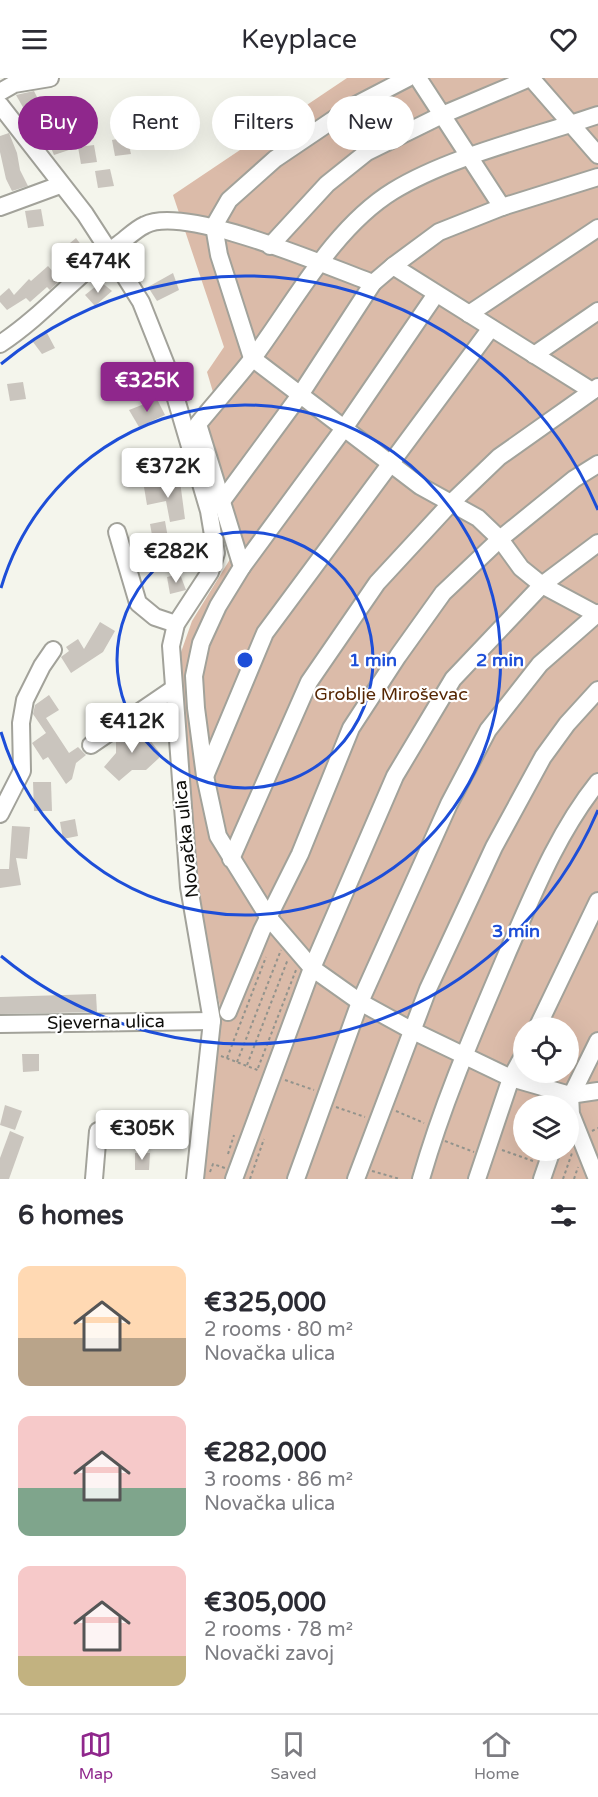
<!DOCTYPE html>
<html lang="en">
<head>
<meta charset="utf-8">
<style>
  body { margin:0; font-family:"Varela Round",sans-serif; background:#f7f7f7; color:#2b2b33; height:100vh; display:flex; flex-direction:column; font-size:22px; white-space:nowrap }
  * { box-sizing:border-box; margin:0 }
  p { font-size:20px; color:#7c7c81 }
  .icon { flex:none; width:33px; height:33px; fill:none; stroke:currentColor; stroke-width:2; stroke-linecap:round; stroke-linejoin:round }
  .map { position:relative; height:1101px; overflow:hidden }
  .drawer { display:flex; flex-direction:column; background:#fff; flex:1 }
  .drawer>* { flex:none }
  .guide { position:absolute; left:18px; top:18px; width:562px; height:54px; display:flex; gap:12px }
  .buttons { position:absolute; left:513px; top:939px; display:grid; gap:12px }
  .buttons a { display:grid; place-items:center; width:66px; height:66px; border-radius:50%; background:#fff; box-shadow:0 6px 24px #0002; font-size:30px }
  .price { position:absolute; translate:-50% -51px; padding:0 14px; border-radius:6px; background:#fff; color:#222; font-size:20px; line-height:39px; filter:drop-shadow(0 2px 3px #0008) }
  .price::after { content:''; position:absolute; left:50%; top:36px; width:18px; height:14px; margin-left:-9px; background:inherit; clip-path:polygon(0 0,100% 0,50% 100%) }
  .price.active { background:#8f278c; color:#fff }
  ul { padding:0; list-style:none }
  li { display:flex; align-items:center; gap:18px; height:150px; padding:0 18px }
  li span { display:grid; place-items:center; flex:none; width:168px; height:120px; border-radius:12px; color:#555 }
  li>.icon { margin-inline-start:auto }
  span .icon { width:72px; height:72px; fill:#fffc; stroke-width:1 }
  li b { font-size:26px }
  h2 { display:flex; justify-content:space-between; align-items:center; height:72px; padding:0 18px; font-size:26px }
  .pill { padding:0 21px; border-radius:27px; background:#fff; box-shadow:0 6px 24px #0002; font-size:21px; line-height:54px }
  .pill.active { background:#8f278c; color:#fff }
  header { display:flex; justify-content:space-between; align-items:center; height:78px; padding:0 18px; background:#fff; font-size:27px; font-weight:600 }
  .dock { display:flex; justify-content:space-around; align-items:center; height:84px; border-top:2px solid #e1e1e2; background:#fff; font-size:16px; color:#7c7c81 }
  .dock a { display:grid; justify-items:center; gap:3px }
  .dock .active { color:#8f278c }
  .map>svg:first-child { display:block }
</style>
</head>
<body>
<header><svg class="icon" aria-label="menu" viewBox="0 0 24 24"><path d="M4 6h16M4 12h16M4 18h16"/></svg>Keyplace<svg class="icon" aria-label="heart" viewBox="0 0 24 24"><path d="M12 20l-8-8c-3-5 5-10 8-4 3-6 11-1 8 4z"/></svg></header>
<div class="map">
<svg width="598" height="1101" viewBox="0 0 598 1101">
  <rect width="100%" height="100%" fill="#f4f5ec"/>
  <path fill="#dbbba9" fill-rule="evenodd" d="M 347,0 L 598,0 L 598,1101 L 203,1101 L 221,932 L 202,854 L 180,577 L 192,543 L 232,478 L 192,350 L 213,314 L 207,294 L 224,269 L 173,117 ZM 524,950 L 568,950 L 568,994 L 524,994 ZM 524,1028 L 568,1028 L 568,1072 L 524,1072 Z"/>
  <g fill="#cac5be">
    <polygon points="34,13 39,23 24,31 16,17"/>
    <polygon points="9,55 17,75 20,92 28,108 12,113 6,101 0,74 0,58"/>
    <polygon points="67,56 72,71 54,77 48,63"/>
    <polygon points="127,59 131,76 115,78 112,62"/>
    <polygon points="94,67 97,84 81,86 78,69"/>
    <polygon points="110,91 114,108 98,110 95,93"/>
    <polygon points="41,131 44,148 28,150 25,133"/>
    <polygon points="76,160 87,175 76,185 64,170"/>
    <polygon points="48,188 60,202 50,212 47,209 30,224 26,220 7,232 0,224 0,218 9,210 14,217 29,201 31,203"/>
    <polygon points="173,195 179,212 157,223 148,209"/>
    <polygon points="101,204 112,213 95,228 85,217"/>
    <polygon points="47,255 55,270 42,276 33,264"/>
    <polygon points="23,304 26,321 10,323 7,306"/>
    <polygon points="157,321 165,337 139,349 129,332"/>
    <polygon points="138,380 140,397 125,399 122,382"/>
    <polygon points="180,403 185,441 170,444 166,423 147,427 144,409"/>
    <polygon points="165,443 168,460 165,460 171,475 137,485 134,474 154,468 150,446"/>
    <polygon points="200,462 203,479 188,482 185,465"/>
    <polygon points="180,496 186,512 170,516 167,499"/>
    <polygon points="100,544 115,553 103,574 71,595 61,579 69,573 66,569 78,561 84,571"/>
    <polygon points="49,617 59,632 46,640 69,675 78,669 86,677 76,685 72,701 66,706 48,679 43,682 32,665 46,655 33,636 35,627"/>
    <polygon points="134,650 142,652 160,675 159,680 146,692 132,692 119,703 104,689 116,675 116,663"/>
    <polygon points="33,704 51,704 52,733 34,733"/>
    <polygon points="75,741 78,758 63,761 60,744"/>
    <polygon points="12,748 30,749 27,781 16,780 21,807 0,810 0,791 9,791"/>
    <polygon points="96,916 97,934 0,936 0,919"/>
    <polygon points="22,976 39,976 39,993 23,994"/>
    <polygon points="5,1027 22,1033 15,1052 0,1047"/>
    <polygon points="110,1044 133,1045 132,1062 110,1061"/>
    <polygon points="10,1053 24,1059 9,1101 0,1101 0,1080"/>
    <polygon points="135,1075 150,1075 149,1092 135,1092"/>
  </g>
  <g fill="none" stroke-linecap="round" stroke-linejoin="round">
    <defs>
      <g id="minor">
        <polyline points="408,0 352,29 275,81 229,122 214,148 219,177 252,280 420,408 478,440 500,461 521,490 542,507 598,537"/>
        <polyline points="418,0 502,129"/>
        <polyline points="531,0 598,77"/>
        <polyline points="0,14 14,6 50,0"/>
        <polyline points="0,27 85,136 109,173 141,224 166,287 209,433 216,475 210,494 176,546 171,568 189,809 212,943 195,1101"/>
        <path d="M 598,37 C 534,59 450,78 393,113 C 333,150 294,225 253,280 C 235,303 216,324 198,346 L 242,489 L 218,528 L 201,565 L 194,598 L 196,630 L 205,698 L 218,758 L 269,840 L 312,890 L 360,924 L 411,952 L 511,1000 L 570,1017 L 598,1013"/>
        <polyline points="0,129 60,107"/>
        <polyline points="270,168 327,106 367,74 442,37 530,0"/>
        <polyline points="393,188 439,154 502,129 598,99"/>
        <polyline points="469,236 598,150"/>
        <path d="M 0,266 C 44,237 77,196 119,166 C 127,160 136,151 145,147 C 185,126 328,189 373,205"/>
        <polyline points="534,277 598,233"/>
        <polyline points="222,423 300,317 373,205 393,188 592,313"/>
        <polyline points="117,454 138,525 155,539 176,546"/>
        <polyline points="242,489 345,349 436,216"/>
        <polyline points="91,667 173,611"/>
        <polyline points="206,696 265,555 491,250"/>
        <polyline points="0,736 22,693 21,645 25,622 42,588 53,572"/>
        <polyline points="231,781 309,604 377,505 450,426 499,379 598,309"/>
        <polyline points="228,934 262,852 300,776 351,650 398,578 443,515 500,461 574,401 598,386"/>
        <polyline points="0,946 212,943"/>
        <polyline points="537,950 598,823"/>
        <polyline points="570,1017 571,1036 597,1101"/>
        <polyline points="568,1024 598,963"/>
        <polyline points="94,1101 98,1053"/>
        <polyline points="234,1101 312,890 395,698 453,601 542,507 598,465"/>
        <polyline points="296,1101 360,924 449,726 488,652 540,586 598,535"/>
        <polyline points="356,1101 428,911 494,769 543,679 567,646 598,612"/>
        <path d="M 421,1101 C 443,1024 475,951 506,878 C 532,819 557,755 598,704"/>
        <polyline points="477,1101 511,1000 524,976"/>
        <polyline points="542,1101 552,1072"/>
      </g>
    </defs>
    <use href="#minor" stroke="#a2a29a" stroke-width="20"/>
    <g stroke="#92938c" stroke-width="2" stroke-dasharray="3 3" stroke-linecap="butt">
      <polyline points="221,978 260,993"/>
      <polyline points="227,980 266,879"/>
      <polyline points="237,984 281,872"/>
      <polyline points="247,987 288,881"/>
      <polyline points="258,990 296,892"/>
      <polyline points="285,1002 314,1012"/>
      <polyline points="336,1029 365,1039"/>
      <polyline points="396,1033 424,1045"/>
      <polyline points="592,1053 598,1050"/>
      <polyline points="445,1063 474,1074"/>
      <polyline points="502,1072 533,1083"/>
      <polyline points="228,1076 234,1057"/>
      <polyline points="372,1093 400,1101"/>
      <polyline points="210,1094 213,1086 225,1090"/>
      <polyline points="250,1101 264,1061"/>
      <polyline points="563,1101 572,1075"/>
      <polyline points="574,1101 578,1089"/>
    </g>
    <use href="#minor" stroke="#fff" stroke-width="16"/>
  </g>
  <g fill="none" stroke="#1d4ed8" stroke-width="3">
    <circle cx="245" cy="582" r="128"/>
    <path d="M1 510A255 255 0 1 1 1 654"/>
    <path d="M598 732A383 383 0 0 1 1 878M1 286A383 383 0 0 1 598 432"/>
  </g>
  <g text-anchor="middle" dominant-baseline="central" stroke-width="4.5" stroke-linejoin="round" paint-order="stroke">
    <g font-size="18" fill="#552603" stroke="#fff">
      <text x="391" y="616">Groblje Miroševac</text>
    </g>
    <g font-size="18" fill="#0e0e0b" stroke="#fff">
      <text transform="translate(186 761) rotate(-96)">Novačka ulica</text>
      <text transform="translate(106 944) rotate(-1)">Sjeverna ulica</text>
    </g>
  </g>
  <circle cx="245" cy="582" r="9" fill="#1d4ed8" stroke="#fff" stroke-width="3"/>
  <g font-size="18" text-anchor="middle" font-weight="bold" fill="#1d4ed8" stroke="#fff" stroke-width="4.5" stroke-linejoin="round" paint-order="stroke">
    <text x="373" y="588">1 min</text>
    <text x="500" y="588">2 min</text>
    <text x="516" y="859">3 min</text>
  </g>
</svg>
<div class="buttons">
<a><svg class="icon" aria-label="locate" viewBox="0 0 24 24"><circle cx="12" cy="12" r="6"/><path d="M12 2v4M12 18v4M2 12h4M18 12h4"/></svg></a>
<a><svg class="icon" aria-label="layers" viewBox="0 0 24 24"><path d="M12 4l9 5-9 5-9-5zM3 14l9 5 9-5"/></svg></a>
</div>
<b class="price" style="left:98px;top:216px">€474K</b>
<b class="price active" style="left:147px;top:335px">€325K</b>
<b class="price" style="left:168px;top:421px">€372K</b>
<b class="price" style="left:176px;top:506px">€282K</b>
<b class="price" style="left:132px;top:676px">€412K</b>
<b class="price" style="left:142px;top:1083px">€305K</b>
<div class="guide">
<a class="pill active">Buy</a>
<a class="pill">Rent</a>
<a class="pill">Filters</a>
<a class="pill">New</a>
</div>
</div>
<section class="drawer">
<h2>6 homes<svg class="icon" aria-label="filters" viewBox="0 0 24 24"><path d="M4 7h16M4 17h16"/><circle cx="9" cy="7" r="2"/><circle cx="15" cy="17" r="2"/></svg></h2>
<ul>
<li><span style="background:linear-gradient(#ffd9b3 60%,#b9a48a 0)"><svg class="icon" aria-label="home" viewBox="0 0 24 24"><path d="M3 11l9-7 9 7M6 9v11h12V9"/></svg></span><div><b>€325,000</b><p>2 rooms · 80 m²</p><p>Novačka ulica</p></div></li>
<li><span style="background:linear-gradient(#f6c9c9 60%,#7fa58c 0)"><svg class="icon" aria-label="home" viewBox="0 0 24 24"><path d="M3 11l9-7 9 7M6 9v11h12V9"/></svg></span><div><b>€282,000</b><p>3 rooms · 86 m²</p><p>Novačka ulica</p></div></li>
<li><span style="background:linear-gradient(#f6c9c9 75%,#c2b280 0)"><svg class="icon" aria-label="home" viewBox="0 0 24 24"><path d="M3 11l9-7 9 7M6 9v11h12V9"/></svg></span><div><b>€305,000</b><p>2 rooms · 78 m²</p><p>Novački zavoj</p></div></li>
</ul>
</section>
<nav class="dock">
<a class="active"><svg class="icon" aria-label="map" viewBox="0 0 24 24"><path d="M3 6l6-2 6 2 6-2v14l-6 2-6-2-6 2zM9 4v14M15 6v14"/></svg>Map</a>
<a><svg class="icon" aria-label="saved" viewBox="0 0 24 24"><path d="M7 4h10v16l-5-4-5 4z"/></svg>Saved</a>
<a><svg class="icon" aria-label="home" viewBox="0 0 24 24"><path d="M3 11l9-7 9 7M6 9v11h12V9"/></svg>Home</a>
</nav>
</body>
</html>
